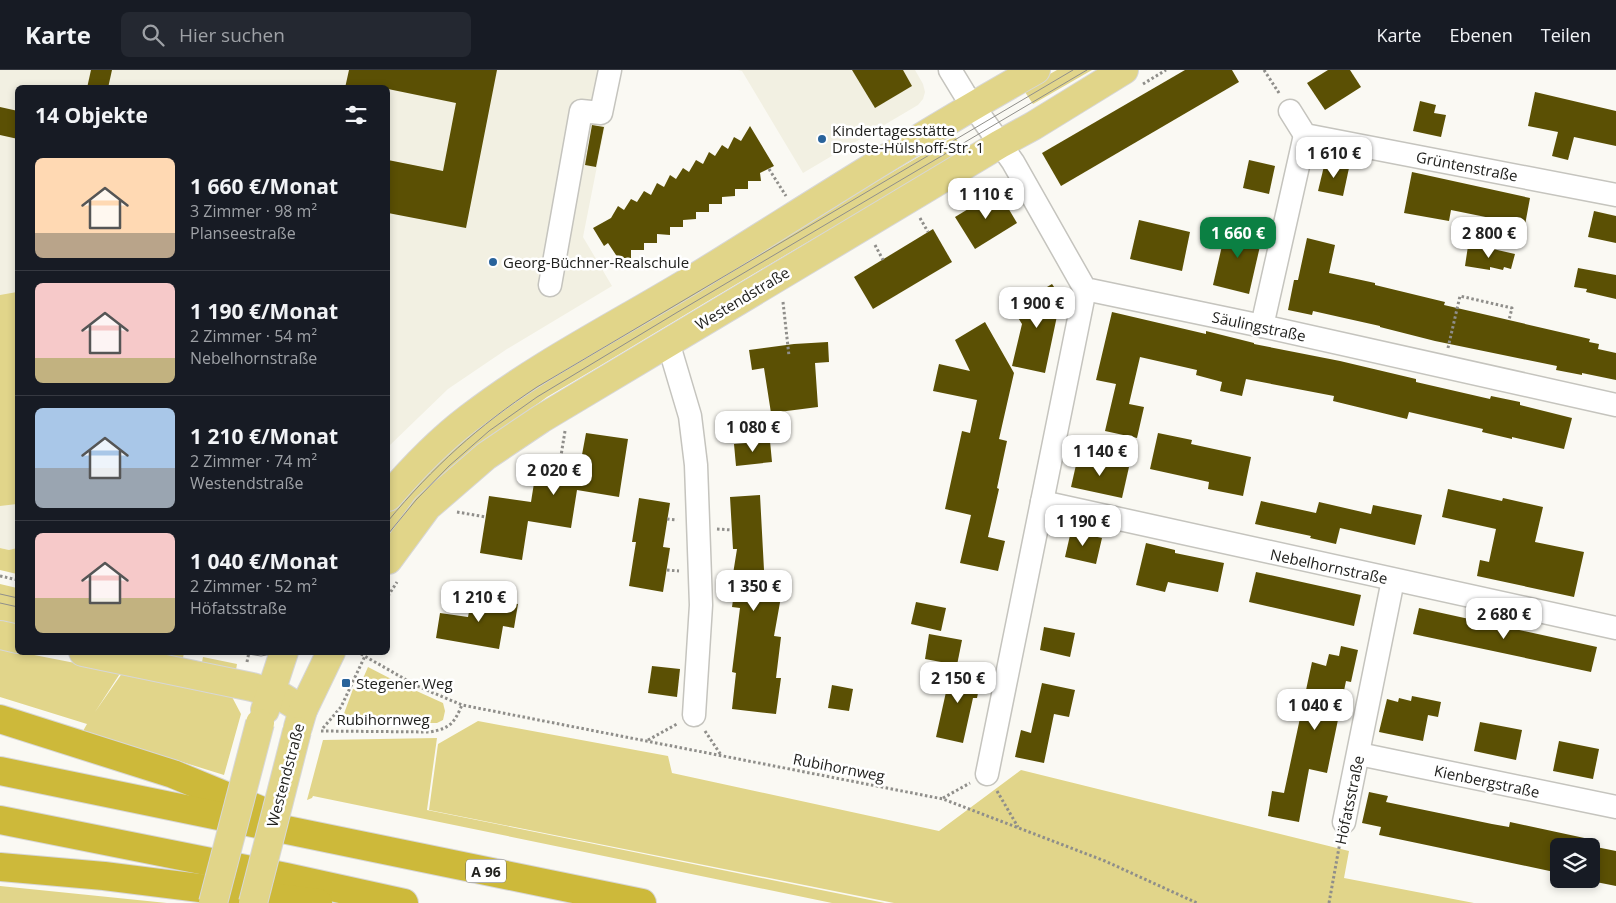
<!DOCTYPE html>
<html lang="de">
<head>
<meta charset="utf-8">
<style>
  body { margin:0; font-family:"Open Sans",sans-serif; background:#242831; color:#f1f3f6; height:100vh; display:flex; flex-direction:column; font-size:19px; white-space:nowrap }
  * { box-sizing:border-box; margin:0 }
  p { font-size:16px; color:#9ea1a6 }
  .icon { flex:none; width:28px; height:28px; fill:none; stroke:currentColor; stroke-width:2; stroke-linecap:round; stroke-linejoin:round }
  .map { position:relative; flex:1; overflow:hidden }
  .sheet { position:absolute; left:15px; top:15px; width:375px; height:570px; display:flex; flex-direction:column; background:#171b24; border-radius:8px; box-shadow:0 2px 8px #0003 }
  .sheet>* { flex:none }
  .tools { position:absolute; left:1550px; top:768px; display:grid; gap:10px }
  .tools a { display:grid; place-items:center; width:50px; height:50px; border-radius:8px; background:#171b24; box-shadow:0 2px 8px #0003; font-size:25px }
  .price { position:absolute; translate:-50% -42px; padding:0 11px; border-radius:10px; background:#fff; color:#222; font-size:16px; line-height:32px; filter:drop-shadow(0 1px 2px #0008) }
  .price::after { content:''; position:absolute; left:50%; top:30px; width:15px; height:11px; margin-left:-8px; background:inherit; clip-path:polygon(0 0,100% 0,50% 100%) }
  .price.active { background:#0b8043; color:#fff }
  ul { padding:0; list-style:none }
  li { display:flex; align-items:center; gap:15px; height:125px; padding:0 20px }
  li+li { border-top:1px solid #363941 }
  li span { display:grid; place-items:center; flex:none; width:140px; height:100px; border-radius:8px; color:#555 }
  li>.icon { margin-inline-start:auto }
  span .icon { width:60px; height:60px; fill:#fffc; stroke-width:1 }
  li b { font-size:21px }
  h2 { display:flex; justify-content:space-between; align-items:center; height:60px; padding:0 20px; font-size:21px }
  header { display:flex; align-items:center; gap:30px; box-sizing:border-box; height:70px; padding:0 25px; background:#171b24; border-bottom:1px solid #363941 }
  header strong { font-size:24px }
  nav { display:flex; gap:28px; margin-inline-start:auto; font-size:18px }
  .search { width:350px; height:45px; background:#242831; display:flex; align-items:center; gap:12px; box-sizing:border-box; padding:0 18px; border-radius:8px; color:#9ea1a6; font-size:19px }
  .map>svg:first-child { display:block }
</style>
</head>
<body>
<header>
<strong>Karte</strong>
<div class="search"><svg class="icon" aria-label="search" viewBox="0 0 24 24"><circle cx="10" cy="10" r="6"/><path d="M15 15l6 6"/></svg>Hier suchen</div>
<nav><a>Karte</a><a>Ebenen</a><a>Teilen</a></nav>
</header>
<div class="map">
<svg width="1616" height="833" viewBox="0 0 1616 833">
  <rect width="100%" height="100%" fill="#faf9f3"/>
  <g fill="#f2f0e2">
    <polygon points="0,0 616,0 583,167 612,216 507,279 448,319 390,375 388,375 388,18 18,18 18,478 9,480 0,478"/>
    <polygon points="738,0 915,0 923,14 925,22 923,29 918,35 803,103 742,1"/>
  </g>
  <g fill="#e1d58a">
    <polygon points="1057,0 1092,0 1033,34 1023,19"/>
    <path d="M 955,66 L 965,85 C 822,159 686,246 547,327 L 504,358 L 388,474 L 388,439 L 473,356 L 849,127 Z"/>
    <polygon points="17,222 17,434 0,436 0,225"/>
    <polygon points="0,478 9,480 17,478 17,504 0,500"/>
    <polygon points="0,514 17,518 17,555 0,551"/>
    <polygon points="0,578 17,581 18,582 24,583 121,602 95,642 125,599 231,625 241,644 224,705 83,661 87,654 0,627"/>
    <polygon points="149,583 184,583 183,588 202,592 203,587 237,594 236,600"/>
    <polygon points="368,597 399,613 443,633 445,641 443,650 437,653 350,653 342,649 353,619 358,620"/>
    <polygon points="478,651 668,686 672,703 939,761 1021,700 1349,781 1344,808 1474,833 894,833 429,740 438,674"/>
    <polygon points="437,668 427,740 885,833 832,833 313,726 312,728 307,730 323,670"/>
    <polygon points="0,816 167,833 0,833"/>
  </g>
  <g fill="#5b5004">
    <polygon points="91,0 112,0 108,18 87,18"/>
    <polygon points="349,0 497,0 466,158 388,143 388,90 443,101 456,33 388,19 388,18 345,18"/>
    <polygon points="852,0 903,0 912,16 875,38"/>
    <polygon points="1185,0 1232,0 1239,12 1061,116 1042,83"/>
    <polygon points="1328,0 1350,0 1361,17 1325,40 1307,13"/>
    <polygon points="1535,22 1616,41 1616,76 1574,67 1568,90 1552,86 1558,62 1528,56"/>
    <polygon points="1420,31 1436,35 1434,43 1446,45 1441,67 1413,61"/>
    <polygon points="0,37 18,41 18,69 0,65"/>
    <polygon points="592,55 604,57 596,97 585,95"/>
    <polygon points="750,56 774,96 760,103 761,111 748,111 748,119 735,119 735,126 722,127 722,134 709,134 709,142 696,142 696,149 683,150 683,157 670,157 670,165 657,164 657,173 644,173 644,180 631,180 631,188 618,188 608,173 604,176 593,158 611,148 618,136 624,140 631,129 637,132 644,121 651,125 657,113 664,117 670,105 676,109 683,98 689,102 696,90 703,94 709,82 715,86 722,75 728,79 734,67 741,71"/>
    <polygon points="1249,90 1275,96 1269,124 1243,118"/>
    <polygon points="1325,92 1349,98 1343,126 1318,121"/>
    <polygon points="1412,102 1530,128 1525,155 1451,140 1449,151 1404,143"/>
    <polygon points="998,121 1017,153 975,179 955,147"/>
    <polygon points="1594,141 1616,146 1616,173 1588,167"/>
    <polygon points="1139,150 1190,162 1182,201 1130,189"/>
    <polygon points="1227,154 1263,163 1249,224 1213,215"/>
    <polygon points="933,159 952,192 873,239 854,207"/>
    <polygon points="1307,168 1335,175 1329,203 1375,213 1375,215 1445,232 1444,235 1590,269 1589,272 1599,274 1598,279 1616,283 1616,310 1582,303 1582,305 1556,300 1557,296 1435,271 1380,257 1380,256 1313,241 1312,245 1288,240 1294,210 1298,210"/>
    <polygon points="1468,176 1493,179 1515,184 1511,199 1504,197 1503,200 1490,197 1490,200 1465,196"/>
    <polygon points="1578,198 1616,205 1616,229 1586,222 1587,219 1574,217"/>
    <polygon points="1052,214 1061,227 1045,303 1012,296 1022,254 1012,238"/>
    <polygon points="1112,242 1206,264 1206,261 1254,273 1254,274 1340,291 1416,309 1416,312 1490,329 1491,326 1520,332 1520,335 1572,348 1564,379 1512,367 1512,369 1482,362 1483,359 1409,342 1407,349 1333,331 1334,326 1246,309 1242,326 1220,321 1222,312 1196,305 1197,300 1140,287 1129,334 1144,337 1137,368 1105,361 1116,314 1096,310"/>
    <polygon points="985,252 1014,303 999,369 1007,371 997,418 999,419 988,467 1005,471 998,501 960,493 971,445 945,439 962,361 970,363 977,330 933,321 939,294 970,301 955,270"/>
    <polygon points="828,272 829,292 815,293 818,337 771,343 764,298 752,300 749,280 794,274"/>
    <polygon points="586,363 628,369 619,427 577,420 571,458 528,451 522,490 480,483 489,426 531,432 537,394 579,401"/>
    <polygon points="1158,363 1192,370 1191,374 1251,387 1243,426 1208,419 1209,412 1150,399"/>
    <polygon points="770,371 772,392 736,396 734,374"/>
    <polygon points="1078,386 1129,397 1122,428 1071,417"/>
    <polygon points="1448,419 1502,431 1503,428 1543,437 1535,472 1584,482 1574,527 1477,506 1480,490 1489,492 1496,459 1442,447"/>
    <polygon points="760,425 764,500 777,503 777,509 784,510 774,566 781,567 776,608 781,608 776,644 732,639 736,603 732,602 740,538 732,537 733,530 729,529 737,479 733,479 730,427"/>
    <polygon points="639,428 670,433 663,477 670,478 663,522 629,516 636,472 632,472"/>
    <polygon points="1261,431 1316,443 1319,432 1371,444 1373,435 1422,445 1415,475 1340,458 1336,474 1310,468 1311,466 1255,454"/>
    <polygon points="1071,461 1102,468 1096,494 1065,487"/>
    <polygon points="1146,473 1175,480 1175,483 1224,493 1218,522 1168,512 1165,522 1136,515"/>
    <polygon points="1256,502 1361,525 1354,556 1249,532"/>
    <polygon points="472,526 518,534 514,558 503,556 499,579 436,568 440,543 468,547"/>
    <polygon points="916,532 946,538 941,561 911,554"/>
    <polygon points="1419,538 1597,577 1591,602 1413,564"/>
    <polygon points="1044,557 1075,563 1070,587 1040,580"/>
    <polygon points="929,564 962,570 957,595 925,589"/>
    <polygon points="1341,576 1358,580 1351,612 1346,611 1327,703 1309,699 1299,752 1268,746 1272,721 1284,723 1312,592 1326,596 1329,584 1339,586"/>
    <polygon points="652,596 680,599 677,627 648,623"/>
    <polygon points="949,597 982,604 977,628 973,628 963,673 936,667 946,622 944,621"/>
    <polygon points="1042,613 1075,620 1069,647 1054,644 1044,693 1015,687 1021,660 1031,663"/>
    <polygon points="832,615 853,619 849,641 828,638"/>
    <polygon points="1412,626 1441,632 1438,647 1428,645 1423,671 1379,662 1387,629 1398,632 1399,628 1411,631"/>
    <polygon points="1480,652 1522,660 1516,690 1474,681"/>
    <polygon points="1559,671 1599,679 1593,709 1553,701"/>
    <polygon points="1369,722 1388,726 1386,732 1492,754 1509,757 1510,752 1589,769 1589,776 1559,776 1559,803 1379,765 1381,757 1362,753"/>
    <polygon points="1591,776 1616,781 1616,816 1591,811"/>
  </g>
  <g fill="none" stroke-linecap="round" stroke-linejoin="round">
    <defs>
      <g id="minor">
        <polyline points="950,0 964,23 1013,92 1085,219 1262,256 1616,335"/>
        <polyline points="1290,41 1305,65 1616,125"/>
        <polyline points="550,215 581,41 601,43 610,0"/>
        <polyline points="1262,256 1305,65"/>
        <polyline points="668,272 690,346 696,395 701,535 694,645"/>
        <polyline points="1042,432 1616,558"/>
        <polyline points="1359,684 1616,737"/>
        <polyline points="987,704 1085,219"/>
        <polyline points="1344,752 1393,510"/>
      </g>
      <g id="major">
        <path d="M 388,427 C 411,400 440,370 469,348 C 536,296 615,256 688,212 C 803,141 918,66 1036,0"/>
        <polyline points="388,490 427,437 486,386 541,349 1000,74 1033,56 1124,0"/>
        <polyline points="0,565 18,569"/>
        <polyline points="83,582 252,617 279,625 303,640"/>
        <polyline points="265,640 284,582"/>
        <polyline points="298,657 303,640 331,582"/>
      </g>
      <g id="highway">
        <polyline points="0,649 173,704 260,740"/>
        <polyline points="0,701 642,833"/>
        <polyline points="0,750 286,807 404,833"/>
        <polyline points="0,797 104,806 318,833"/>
      </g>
    </defs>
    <use href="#minor" stroke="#c5c4be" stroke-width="25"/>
    <use href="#major" stroke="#d7d7d7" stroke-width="30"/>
    <use href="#highway" stroke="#d7d7d7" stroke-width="30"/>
    <g stroke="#8f8e8a" stroke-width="3" stroke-dasharray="2.5 2.5" stroke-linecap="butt">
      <polyline points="1264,0 1279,23"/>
      <polyline points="1143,14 1166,0"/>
      <polyline points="769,99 786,126"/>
      <polyline points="965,121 974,135"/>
      <polyline points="920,148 928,162"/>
      <polyline points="875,175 883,190"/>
      <polyline points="783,232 789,286"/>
      <polyline points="1448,278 1460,226 1512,238 1509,250"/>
      <polyline points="561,387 581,390"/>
      <polyline points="559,398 565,361"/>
      <polyline points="457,442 486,447"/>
      <polyline points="667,449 677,450"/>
      <polyline points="717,459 732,460"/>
      <polyline points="667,500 679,501"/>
      <polyline points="0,506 18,510"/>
      <polyline points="388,526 397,512"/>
      <polyline points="361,584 417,616 462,635 943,729 1105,791 1197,833"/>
      <polyline points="247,592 249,582"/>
      <polyline points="323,658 341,637 365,586"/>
      <path d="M 321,661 L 430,662 C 451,658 454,653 462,635"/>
      <polyline points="705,661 721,685"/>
      <polyline points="648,670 677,654"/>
      <polyline points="997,721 1018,757"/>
      <polyline points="943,728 970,713"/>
      <polyline points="1329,833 1340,772"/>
    </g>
    <use href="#minor" stroke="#fff" stroke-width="22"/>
    <use href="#major" stroke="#e1d589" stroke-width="28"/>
    <use href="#highway" stroke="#cdb93a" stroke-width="28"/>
    <g stroke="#908f8b" stroke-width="1">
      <path d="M 388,451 C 433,397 478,356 537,317 L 1073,0"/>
      <polyline points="388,464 416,430 449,396 489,361 537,327 676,243 1087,0"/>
      <polyline points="0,524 18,528"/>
      <polyline points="0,533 18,537"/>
      <polyline points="235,582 261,586 283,582"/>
    </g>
    <defs>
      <g id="major-bridge">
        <polyline points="213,833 260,653"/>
        <polyline points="253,833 297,661"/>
      </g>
    </defs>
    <use href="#major-bridge" stroke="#d7d7d7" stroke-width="30" stroke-linecap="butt"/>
    <use href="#major-bridge" stroke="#e1d589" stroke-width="28"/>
  </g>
  <g fill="#29639b" stroke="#fff" stroke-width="2">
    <circle cx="822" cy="69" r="5"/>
    <circle cx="493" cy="192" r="5"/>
    <rect x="341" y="608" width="10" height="10" rx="2.5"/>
  </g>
  <g text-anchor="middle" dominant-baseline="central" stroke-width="5" stroke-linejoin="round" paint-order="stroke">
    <rect fill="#fff" stroke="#646462" stroke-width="1" x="466" y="789.5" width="40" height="23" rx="4"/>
    <g font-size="14" font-weight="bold" fill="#22221f">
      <text x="486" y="801">A 96</text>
    </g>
    <g font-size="15" fill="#22221f" stroke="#fff" text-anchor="start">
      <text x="832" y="60">Kindertagesstätte<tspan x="832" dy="17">Droste-Hülshoff-Str. 1</tspan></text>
      <text x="503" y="192">Georg-Büchner-Realschule</text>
      <text x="356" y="613">Stegener Weg</text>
    </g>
    <g font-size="15" fill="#22221f" stroke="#fff">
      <text transform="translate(1467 96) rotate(11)">Grüntenstraße</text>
      <text transform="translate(742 228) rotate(-31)">Westendstraße</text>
      <text transform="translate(1259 256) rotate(12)">Säulingstraße</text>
      <text transform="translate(1329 496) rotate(12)">Nebelhornstraße</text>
      <text x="383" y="649">Rubihornweg</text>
      <text transform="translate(839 697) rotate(11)">Rubihornweg</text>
      <text transform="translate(285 705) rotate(-75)">Westendstraße</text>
      <text transform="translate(1487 711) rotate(12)">Kienbergstraße</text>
      <text transform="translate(1349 730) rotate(-78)">Höfatsstraße</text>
    </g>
  </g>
</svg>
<div class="tools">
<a><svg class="icon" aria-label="layers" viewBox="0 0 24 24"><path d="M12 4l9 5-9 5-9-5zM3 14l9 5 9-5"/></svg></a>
</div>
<b class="price" style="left:1334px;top:109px">1 610 €</b>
<b class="price" style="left:986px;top:150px">1 110 €</b>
<b class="price active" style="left:1238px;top:189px">1 660 €</b>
<b class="price" style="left:1489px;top:189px">2 800 €</b>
<b class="price" style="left:1037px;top:259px">1 900 €</b>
<b class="price" style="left:753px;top:383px">1 080 €</b>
<b class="price" style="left:1100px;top:407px">1 140 €</b>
<b class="price" style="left:554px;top:426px">2 020 €</b>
<b class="price" style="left:1083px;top:477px">1 190 €</b>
<b class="price" style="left:754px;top:542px">1 350 €</b>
<b class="price" style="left:479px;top:553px">1 210 €</b>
<b class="price" style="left:1504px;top:570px">2 680 €</b>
<b class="price" style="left:958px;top:634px">2 150 €</b>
<b class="price" style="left:1315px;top:661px">1 040 €</b>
<section class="sheet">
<h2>14 Objekte<svg class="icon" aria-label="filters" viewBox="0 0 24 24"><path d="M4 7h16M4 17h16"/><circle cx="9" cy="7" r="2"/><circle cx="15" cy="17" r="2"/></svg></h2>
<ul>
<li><span style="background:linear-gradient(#ffd9b3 75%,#b9a48a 0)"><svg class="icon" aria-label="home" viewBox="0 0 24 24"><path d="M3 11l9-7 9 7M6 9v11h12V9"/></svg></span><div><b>1 660 €/Monat</b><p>3 Zimmer · 98 m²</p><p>Planseestraße</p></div></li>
<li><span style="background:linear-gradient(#f6c9c9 75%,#c2b280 0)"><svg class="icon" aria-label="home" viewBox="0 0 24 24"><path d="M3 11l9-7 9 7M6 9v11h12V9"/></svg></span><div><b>1 190 €/Monat</b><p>2 Zimmer · 54 m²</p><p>Nebelhornstraße</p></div></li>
<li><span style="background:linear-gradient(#a9c7e8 60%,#9aa5b1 0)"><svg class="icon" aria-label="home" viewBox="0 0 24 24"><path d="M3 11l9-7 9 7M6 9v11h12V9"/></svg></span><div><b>1 210 €/Monat</b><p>2 Zimmer · 74 m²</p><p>Westendstraße</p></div></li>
<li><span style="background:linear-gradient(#f6c9c9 65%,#c2b280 0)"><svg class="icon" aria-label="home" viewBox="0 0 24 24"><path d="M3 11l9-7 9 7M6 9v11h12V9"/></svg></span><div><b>1 040 €/Monat</b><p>2 Zimmer · 52 m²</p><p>Höfatsstraße</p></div></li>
</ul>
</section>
</div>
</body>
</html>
